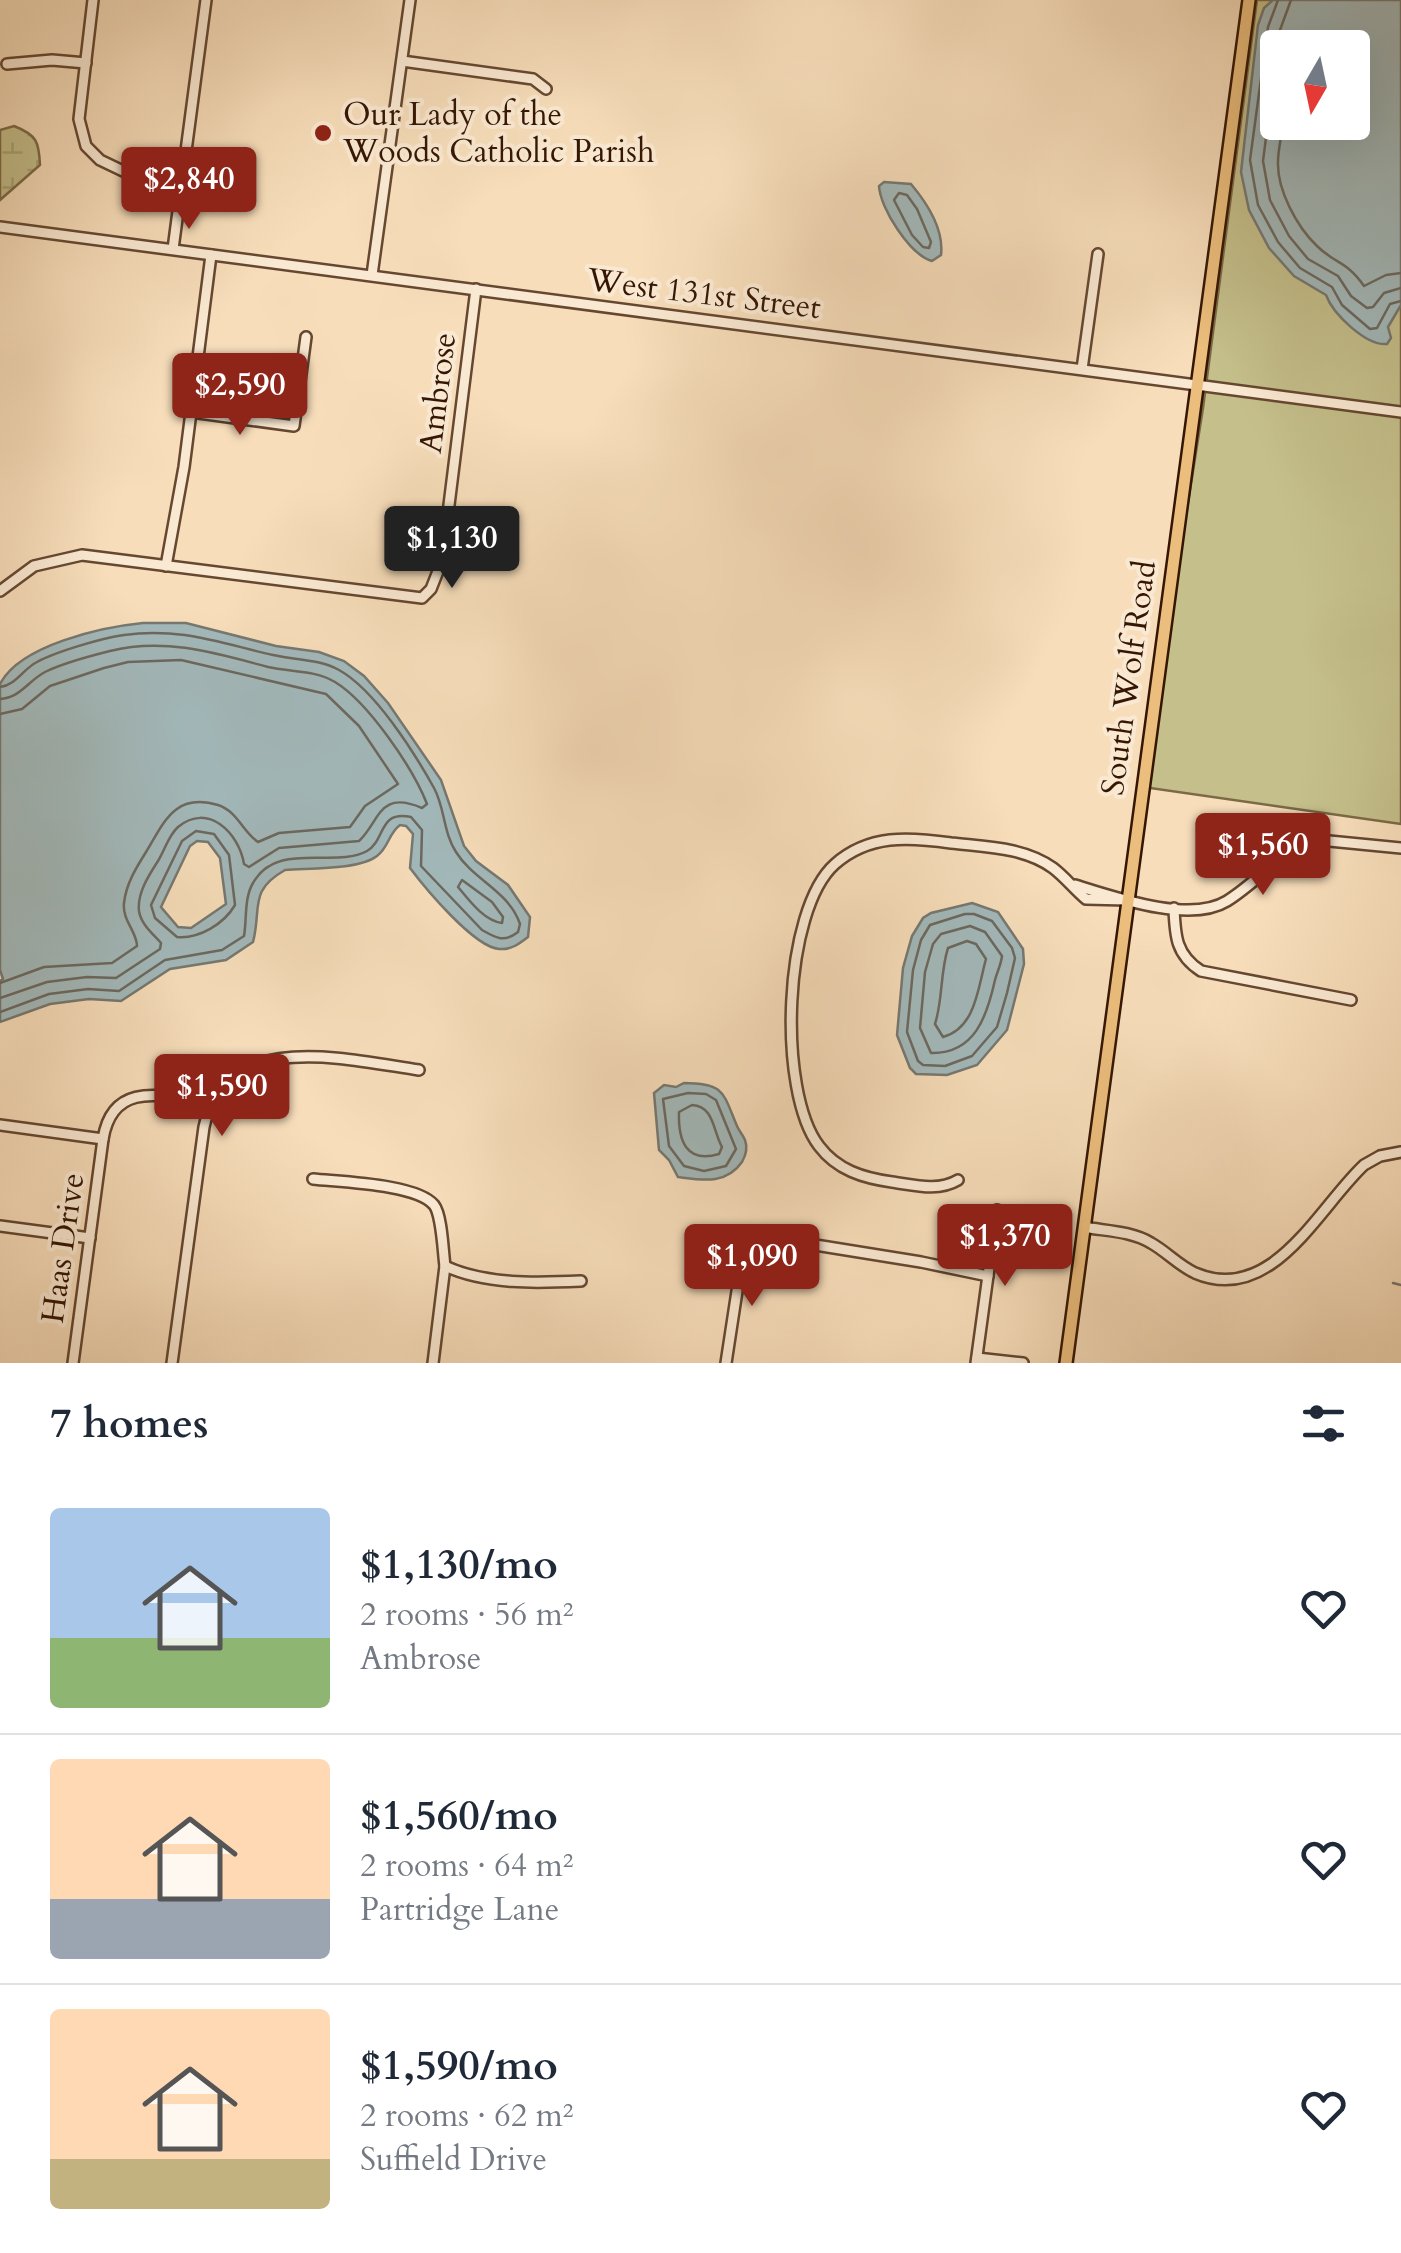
<!DOCTYPE html>
<html lang="en">
<head>
<meta charset="utf-8">
<style>
  body { margin:0; font-family:Cardo,serif; background:#f2f2f3; color:#1f2937; height:100vh; display:flex; flex-direction:column; font-size:38px; white-space:nowrap }
  * { box-sizing:border-box; margin:0 }
  p { font-size:32px; color:#747a83 }
  .icon { flex:none; width:55px; height:55px; fill:none; stroke:currentColor; stroke-width:2; stroke-linecap:round; stroke-linejoin:round }
  .map { position:relative; height:1363px; overflow:hidden }
  .side { display:flex; flex-direction:column; background:#fff; flex:1 }
  .side>* { flex:none }
  .needle { width:65px; rotate:189deg }
  .controls { position:absolute; left:1260px; top:30px; display:grid; gap:20px }
  .controls a { display:grid; place-items:center; width:110px; height:110px; border-radius:10px; background:#fff; box-shadow:0 10px 40px #0002; font-size:50px }
  .price { position:absolute; translate:-50% -85px; padding:0 22px; border-radius:10px; background:#8f2418; color:#fff; font-size:32px; line-height:65px; filter:drop-shadow(0 2px 5px #0008) }
  .price::after { content:''; position:absolute; left:50%; top:60px; width:30px; height:22px; margin-left:-15px; background:inherit; clip-path:polygon(0 0,100% 0,50% 100%) }
  .price.active { background:#222; color:#fff }
  ul { padding:0; list-style:none }
  li { display:flex; align-items:center; gap:30px; height:250px; padding:0 50px }
  li+li { border-top:2px solid #e0e1e3 }
  li span { display:grid; place-items:center; flex:none; width:280px; height:200px; border-radius:10px; color:#555 }
  li>.icon { margin-inline-start:auto }
  span .icon { width:120px; height:120px; fill:#fffc; stroke-width:1 }
  li b { font-size:42px }
  h2 { display:flex; justify-content:space-between; align-items:center; height:120px; padding:0 50px; font-size:42px }
  .map>svg:first-child { display:block }
</style>
</head>
<body>
<div class="map">
<svg width="1401" height="1363" viewBox="0 0 1401 1363">
  <defs>
    <pattern id="wetland-marsh" width="20" height="14" patternUnits="userSpaceOnUse" patternTransform="scale(2.5)"><rect width="20" height="14" fill="#c4bf8b"/><path d="M1 5h8M5 5V1M11 12h8M15 12V8" fill="none" stroke="#a9a376"/></pattern>
  </defs>
  <rect width="100%" height="100%" fill="#f7ddba"/>
  <filter id="stains"><feTurbulence type="fractalNoise" baseFrequency=".002" numOctaves="4"/><feColorMatrix values="0 0 0 0 .2 0 0 0 0 .09 0 0 0 0 .02 0 0 0 .5 -.17"/></filter>
  <radialGradient id="worn" r=".72"><stop offset=".6" stop-color="#630" stop-opacity="0"/><stop offset="1" stop-color="#630" stop-opacity=".3"/></radialGradient>
  <path fill="url(#wetland-marsh)" stroke="#7c6a47" stroke-width="2.5" d="M 14,126 C 37,135 39,142 40,165 L 0,200 L 0,130 Z"/>
  <path fill="#c4bf8b" stroke="#7c6a47" stroke-width="2.5" fill-rule="evenodd" d="M 1257,0 L 1401,0 L 1401,824 L 1143,787 L 1203,408 ZM 1278,48 L 1352,48 L 1352,122 L 1278,122 Z"/>
  <g fill="#a2b9bb" stroke="#767871" stroke-width="2.5" fill-rule="evenodd">
    <path d="M 1273,0 L 1401,0 L 1401,305 L 1388,327 L 1391,338 L 1387,344 C 1366,346 1333,314 1326,295 L 1294,276 L 1269,248 L 1249,210 L 1241,172 L 1258,25 L 1264,8 ZM 1278,48 L 1352,48 L 1352,122 L 1278,122 Z"/>
    <path d="M 884,182 L 911,184 C 927,203 944,230 941,255 L 932,261 C 910,255 880,208 879,186 Z"/>
    <path d="M 143,623 L 186,623 L 276,646 L 319,652 L 344,661 L 364,676 L 388,703 L 441,780 L 464,846 L 476,861 L 508,885 L 530,917 L 528,937 C 519,944 511,950 499,949 C 474,947 425,888 410,868 L 413,834 L 406,826 L 400,825 C 388,834 389,847 377,856 C 359,870 309,868 285,870 C 248,891 262,908 253,942 L 226,960 L 170,969 L 121,1001 L 89,999 L 50,1004 L 0,1022 L 0,981 L 3,979 L 0,970 L 0,684 C 20,645 102,627 143,623 ZM 197,841 L 208,842 L 220,858 L 226,904 L 191,928 L 178,927 L 161,907 L 190,846 Z"/>
    <polygon points="972,903 998,912 1023,949 1024,964 1007,1030 977,1065 947,1075 916,1074 910,1068 897,1035 903,968 912,936 923,918 931,913"/>
    <path d="M 684,1083 C 725,1083 723,1093 737,1126 C 739,1131 743,1135 745,1140 C 748,1148 746,1155 742,1162 C 726,1185 702,1180 678,1177 L 669,1160 L 659,1150 L 654,1093 L 664,1085 L 676,1087 Z"/>
  </g>
  <g fill="none" stroke-linecap="round" stroke-linejoin="round">
    <g stroke="#6c685f" stroke-width="2.5">
      <polyline points="1278,0 1268,27 1250,160 1258,205 1278,242 1300,268 1332,287 1342,305 1370,329 1377,328 1390,304 1401,301"/>
      <polyline points="1291,0 1280,30 1263,161 1270,200 1289,236 1308,259 1338,276 1351,296 1367,308 1373,307 1384,293 1401,288"/>
      <path d="M 1283,122 C 1282,135 1278,149 1278,162 C 1277,190 1297,227 1317,246 C 1335,264 1347,261 1364,286 L 1386,275 L 1401,273"/>
      <polygon points="899,193 907,195 917,209 931,242 929,248 923,247 912,235 894,200"/>
      <path d="M 0,687 C 16,685 23,669 37,662 C 55,652 102,638 124,635 C 179,627 220,643 273,655 C 295,660 319,659 339,670 C 375,690 414,752 434,788 C 445,808 443,832 456,852 C 473,880 509,891 520,924 L 518,932 C 504,943 496,938 482,930 L 421,866 L 422,830 L 411,817 C 378,810 386,840 367,851 C 335,869 277,840 253,883 C 244,898 247,919 244,936 L 222,950 L 165,960 L 119,991 L 88,989 L 49,994 L 0,1012"/>
      <path d="M 0,699 C 20,698 28,681 45,672 C 63,663 90,656 110,651 C 164,637 216,653 268,667 C 290,672 315,670 335,682 C 368,702 413,768 427,804 L 422,808 C 378,789 380,822 359,841 L 279,848 L 249,867 L 244,864 C 239,833 208,802 178,827 C 168,836 165,850 158,861 C 149,875 137,893 139,911 C 141,924 152,933 161,943 L 160,949 L 116,978 L 87,977 L 47,982 L 0,998"/>
      <path d="M 0,714 L 22,709 L 50,686 L 104,668 L 128,662 L 181,660 L 326,694 L 359,726 L 398,784 L 365,806 L 350,827 L 279,833 L 258,842 C 243,832 237,811 218,805 C 174,792 164,823 146,852 C 136,868 126,884 124,903 C 122,920 137,932 137,946 L 112,963 L 44,967 L 0,983"/>
      <path d="M 196,831 L 214,834 L 229,855 L 235,905 C 224,924 199,939 177,937 L 155,918 L 151,905 L 182,841 Z"/>
      <path d="M 462,880 L 492,902 L 503,917 L 502,923 C 484,921 469,900 458,887 Z"/>
      <polygon points="965,914 974,914 992,921 1012,948 1015,958 1007,993 997,1027 972,1056 945,1066 923,1065 918,1061 907,1032 913,970 921,940 930,925"/>
      <path d="M 970,926 L 985,932 L 1002,956 C 1001,965 997,972 995,980 C 987,1016 975,1054 931,1053 L 920,1028 L 925,972 L 933,944 L 941,934 Z"/>
      <path d="M 967,941 L 976,944 L 986,959 C 978,987 976,1028 943,1037 L 935,1024 C 943,999 940,973 948,948 Z"/>
      <polygon points="688,1093 706,1094 716,1100 736,1149 726,1166 704,1171 684,1166 669,1146 663,1099"/>
      <path d="M 692,1105 C 714,1106 713,1131 722,1147 L 719,1154 C 686,1164 678,1140 679,1112 Z"/>
    </g>
    <polyline stroke="#767871" stroke-width="2.5" points="1393,1283 1401,1285"/>
    <defs>
      <g id="minor">
        <polyline points="93,0 79,119 86,146 100,160 123,171 182,178"/>
        <polyline points="402,61 533,79 546,89"/>
        <polyline points="7,64 52,60 86,63"/>
        <polyline points="0,227 1401,412"/>
        <polyline points="173,249 206,0"/>
        <polyline points="372,275 410,0"/>
        <polyline points="1082,369 1098,254"/>
        <polyline points="191,412 294,426 306,337"/>
        <polyline points="166,566 184,467 211,255"/>
        <polyline points="0,591 34,566 82,555 422,598 431,589 442,561 476,289"/>
        <path d="M 1075,885 C 1114,897 1190,924 1227,901 C 1256,883 1279,855 1309,839 L 1401,848"/>
        <path d="M 1174,908 C 1175,936 1176,955 1201,971 L 1351,1000"/>
        <path d="M 0,1125 L 103,1139 C 113,1078 166,1097 212,1103"/>
        <path d="M 313,1179 C 340,1182 417,1184 434,1205 C 442,1215 443,1252 445,1266"/>
        <path d="M 958,1180 C 938,1192 914,1185 892,1182 C 863,1178 837,1170 819,1146 C 777,1091 783,910 835,864 C 869,834 909,837 951,843 C 985,847 1024,847 1053,868 C 1065,877 1074,889 1086,899 L 1127,900"/>
        <polyline points="0,1226 90,1238"/>
        <path d="M 1084,1227 C 1105,1231 1132,1231 1151,1243 C 1167,1252 1178,1265 1195,1273 C 1272,1306 1318,1208 1364,1165 L 1380,1156 L 1401,1152"/>
        <polyline points="977,1358 1023,1363"/>
        <polyline points="73,1363 103,1139"/>
        <path d="M 172,1363 L 204,1127 C 224,1027 349,1060 419,1070"/>
        <path d="M 433,1363 L 445,1266 C 486,1285 537,1283 581,1281"/>
        <polyline points="726,1363 743,1252 755,1239 772,1238 921,1262 988,1276"/>
        <polyline points="976,1363 997,1210"/>
      </g>
      <polyline id="major" points="1066,1363 1249,0"/>
    </defs>
    <use href="#minor" stroke="#664831" stroke-width="14"/>
    <use href="#major" stroke="#351603" stroke-width="16"/>
    <use href="#minor" stroke="#fae9d2" stroke-width="9"/>
    <use href="#major" stroke="#ecbe7d" stroke-width="11"/>
  </g>
  <circle fill="#8f2418" stroke="#fae9d2" stroke-width="4" cx="323" cy="133" r="10"/>
  <g text-anchor="middle" dominant-baseline="central" stroke-width="8" stroke-linejoin="round" paint-order="stroke">
    <g font-size="32" fill="#351603" stroke="#fae9d2" text-anchor="start">
      <text x="343" y="115">Our Lady of the<tspan x="343" dy="37">Woods Catholic Parish</tspan></text>
    </g>
    <g font-size="32" fill="#351603" stroke="#fae9d2">
      <text transform="translate(704 294) rotate(7)">West 131st Street</text>
      <text transform="translate(438 393) rotate(-83)">Ambrose</text>
      <text transform="translate(1129 678) rotate(-82)">South Wolf Road</text>
      <text transform="translate(63 1248) rotate(-82)">Haas Drive</text>
    </g>
  </g>
  <rect width="100%" height="100%" filter="url(#stains)"/>
  <rect width="100%" height="100%" fill="url(#worn)"/>
</svg>
<div class="controls">
<a><svg class="needle" viewBox="-14 -14 28 28"><path d="M0-13l5 13h-10z" fill="#e53935"/><path d="M0 13l5-13h-10z" fill="#747a83"/></svg></a>
</div>
<b class="price" style="left:189px;top:232px">$2,840</b>
<b class="price" style="left:240px;top:438px">$2,590</b>
<b class="price active" style="left:452px;top:591px">$1,130</b>
<b class="price" style="left:1263px;top:898px">$1,560</b>
<b class="price" style="left:222px;top:1139px">$1,590</b>
<b class="price" style="left:1005px;top:1289px">$1,370</b>
<b class="price" style="left:752px;top:1309px">$1,090</b>
</div>
<section class="side">
<h2>7 homes<svg class="icon" aria-label="filters" viewBox="0 0 24 24"><path d="M4 7h16M4 17h16"/><circle cx="9" cy="7" r="2"/><circle cx="15" cy="17" r="2"/></svg></h2>
<ul>
<li><span style="background:linear-gradient(#a9c7e8 65%,#8fb573 0)"><svg class="icon" aria-label="home" viewBox="0 0 24 24"><path d="M3 11l9-7 9 7M6 9v11h12V9"/></svg></span><div><b>$1,130/mo</b><p>2 rooms · 56 m²</p><p>Ambrose</p></div><svg class="icon" aria-label="heart" viewBox="0 0 24 24"><path d="M12 20l-8-8c-3-5 5-10 8-4 3-6 11-1 8 4z"/></svg></li>
<li><span style="background:linear-gradient(#ffd9b3 70%,#9aa5b1 0)"><svg class="icon" aria-label="home" viewBox="0 0 24 24"><path d="M3 11l9-7 9 7M6 9v11h12V9"/></svg></span><div><b>$1,560/mo</b><p>2 rooms · 64 m²</p><p>Partridge Lane</p></div><svg class="icon" aria-label="heart" viewBox="0 0 24 24"><path d="M12 20l-8-8c-3-5 5-10 8-4 3-6 11-1 8 4z"/></svg></li>
<li><span style="background:linear-gradient(#ffd9b3 75%,#c2b280 0)"><svg class="icon" aria-label="home" viewBox="0 0 24 24"><path d="M3 11l9-7 9 7M6 9v11h12V9"/></svg></span><div><b>$1,590/mo</b><p>2 rooms · 62 m²</p><p>Suffield Drive</p></div><svg class="icon" aria-label="heart" viewBox="0 0 24 24"><path d="M12 20l-8-8c-3-5 5-10 8-4 3-6 11-1 8 4z"/></svg></li>
</ul>
</section>
</body>
</html>
